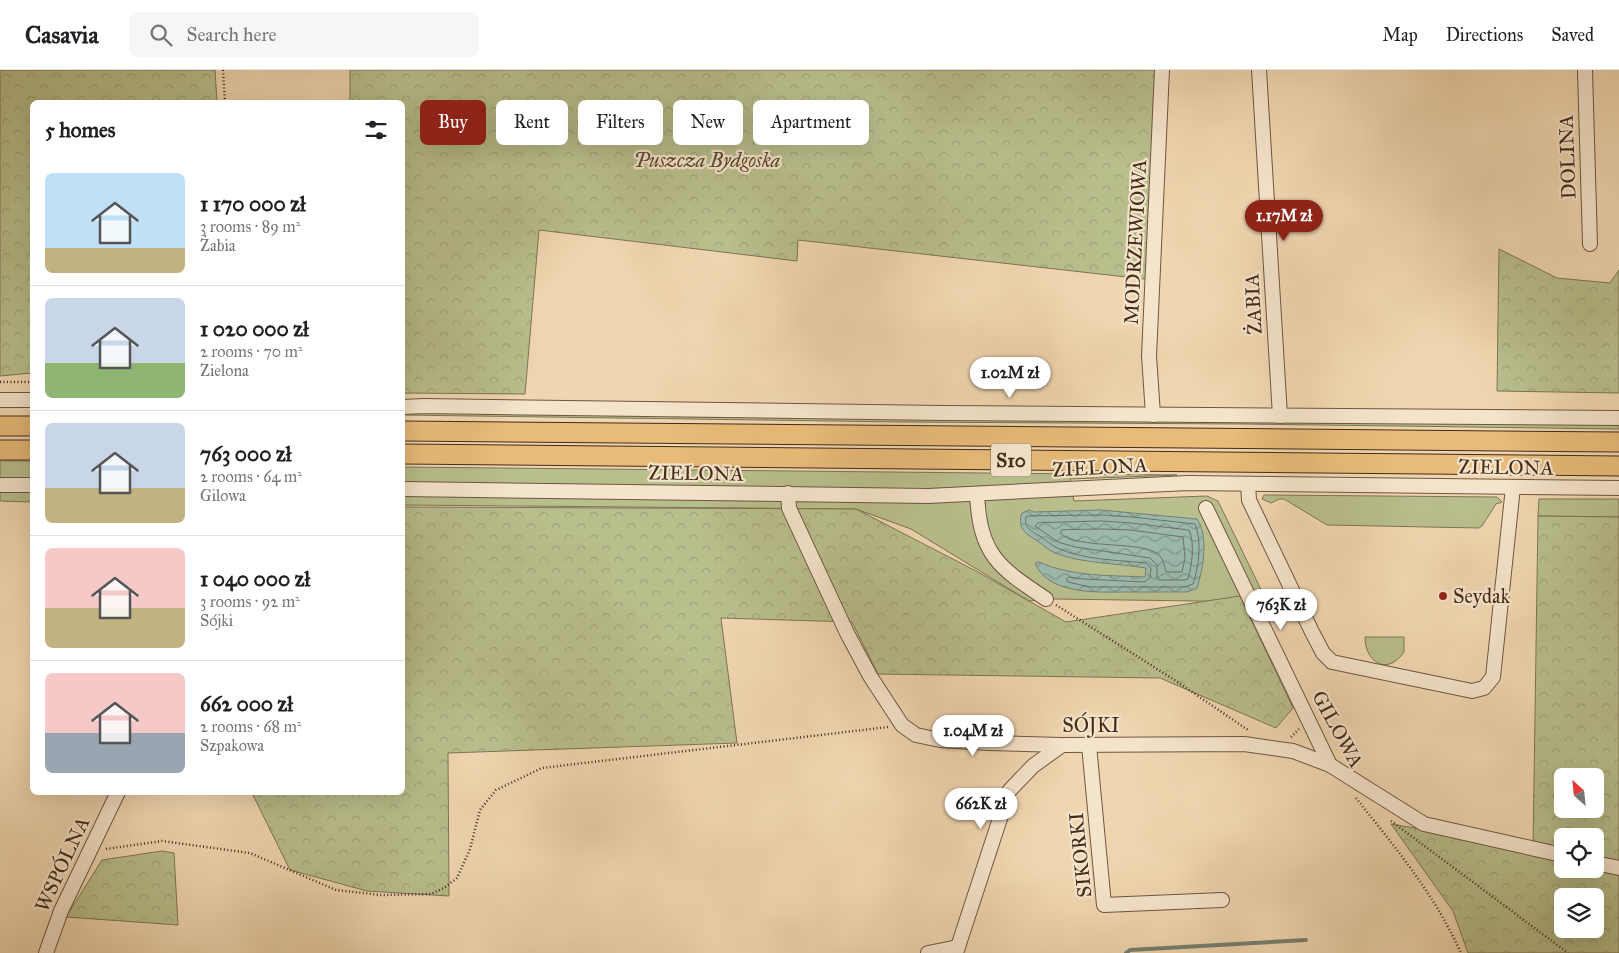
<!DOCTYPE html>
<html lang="en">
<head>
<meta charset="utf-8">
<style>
  body { margin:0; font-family:"IM FELL Great Primer",serif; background:#f6f6f6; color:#202124; height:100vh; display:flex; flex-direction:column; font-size:19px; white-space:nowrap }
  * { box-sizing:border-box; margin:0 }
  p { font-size:16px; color:#757577 }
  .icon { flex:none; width:28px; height:28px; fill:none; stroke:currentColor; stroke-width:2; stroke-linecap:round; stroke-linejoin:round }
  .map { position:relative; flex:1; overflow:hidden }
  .panel { position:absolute; left:30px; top:30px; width:375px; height:695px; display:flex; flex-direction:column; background:#fff; border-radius:8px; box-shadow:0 5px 20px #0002 }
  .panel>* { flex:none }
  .guide { position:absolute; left:420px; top:30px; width:475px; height:45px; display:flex; gap:10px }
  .needle { width:32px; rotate:333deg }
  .buttons { position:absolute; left:1554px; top:698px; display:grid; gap:10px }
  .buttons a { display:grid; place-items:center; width:50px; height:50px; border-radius:8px; background:#fff; box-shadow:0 5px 20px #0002; font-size:25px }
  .price { position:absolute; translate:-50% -42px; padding:0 11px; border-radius:18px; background:#fff; color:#222; font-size:16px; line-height:32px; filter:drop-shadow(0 1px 2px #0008) }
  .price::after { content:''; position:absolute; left:50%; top:30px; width:15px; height:11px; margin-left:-8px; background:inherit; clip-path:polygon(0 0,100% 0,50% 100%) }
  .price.current { background:#8f2418; color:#fff }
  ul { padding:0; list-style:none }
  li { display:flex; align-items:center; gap:15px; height:125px; padding:0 15px }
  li+li { border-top:1px solid #e0e0e0 }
  li span { display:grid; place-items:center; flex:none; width:140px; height:100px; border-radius:8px; color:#555 }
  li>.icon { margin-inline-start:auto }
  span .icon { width:60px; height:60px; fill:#fffc; stroke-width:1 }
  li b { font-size:21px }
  h2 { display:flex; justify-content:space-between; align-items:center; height:60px; padding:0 15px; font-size:21px }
  .tag { padding:0 18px; border-radius:8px; background:#fff; box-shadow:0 5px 20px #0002; font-size:18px; line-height:45px }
  .tag.current { background:#8f2418; color:#fff }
  header { display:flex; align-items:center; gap:30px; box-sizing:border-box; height:70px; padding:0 25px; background:#fff; border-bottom:1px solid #e0e0e0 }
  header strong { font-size:24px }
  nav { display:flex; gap:28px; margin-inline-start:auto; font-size:18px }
  .search { width:350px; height:45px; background:#f6f6f6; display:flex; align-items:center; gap:12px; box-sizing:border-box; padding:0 18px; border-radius:8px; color:#757577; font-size:19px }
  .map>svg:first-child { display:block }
</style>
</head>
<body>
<header>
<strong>Casavia</strong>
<div class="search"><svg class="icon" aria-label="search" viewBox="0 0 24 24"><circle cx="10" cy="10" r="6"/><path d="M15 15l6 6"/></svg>Search here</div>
<nav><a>Map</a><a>Directions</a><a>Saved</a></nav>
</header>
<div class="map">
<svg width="1619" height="883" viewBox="0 0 1619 883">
  <defs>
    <pattern id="forest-crowns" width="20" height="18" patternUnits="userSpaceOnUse" patternTransform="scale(1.25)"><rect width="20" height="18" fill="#b8be8c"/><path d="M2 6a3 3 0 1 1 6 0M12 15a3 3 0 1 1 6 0" fill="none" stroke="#9fa378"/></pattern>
    <pattern id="water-waves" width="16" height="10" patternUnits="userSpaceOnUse" patternTransform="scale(1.25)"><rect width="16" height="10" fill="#9ab9ac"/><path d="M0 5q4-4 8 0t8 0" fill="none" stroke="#7f978b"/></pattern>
  </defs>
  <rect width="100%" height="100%" fill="#f0d6b0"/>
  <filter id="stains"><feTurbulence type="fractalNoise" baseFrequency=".004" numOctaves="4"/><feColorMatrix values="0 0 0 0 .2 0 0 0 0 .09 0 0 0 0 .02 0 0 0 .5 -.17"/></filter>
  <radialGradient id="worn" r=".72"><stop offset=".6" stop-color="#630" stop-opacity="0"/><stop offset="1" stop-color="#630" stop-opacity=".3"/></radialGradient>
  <g fill="#b8be8c" stroke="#7e7453">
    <polygon points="403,342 1619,353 1619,359 1242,354 903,352 403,345"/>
    <polygon points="0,391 32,391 32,432 0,431"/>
    <polygon points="403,397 1177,405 1070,409 1074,431 1207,426 1218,431 1267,532 1055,529 1029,531 911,459 856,439 403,435"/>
    <polygon points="1264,425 1497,427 1502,432 1496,434 1482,456 1479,458 1327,455 1284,429 1279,429 1271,433 1262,429"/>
    <polygon points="1539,429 1619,429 1619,447 1538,446"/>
    <path d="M 1365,567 L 1404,567 L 1404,582 C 1388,606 1365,593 1365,567 Z"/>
  </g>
  <g fill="url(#forest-crowns)" stroke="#7e7453" fill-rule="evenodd">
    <polygon points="0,0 215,0 217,32 32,32 32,303 0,306"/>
    <polygon points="350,0 1158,0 1153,210 798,170 797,191 539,160 525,324 403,323 402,32 350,32"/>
    <polygon points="1499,179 1557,208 1610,213 1619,200 1619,323 1497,321"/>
    <polygon points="403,437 856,439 976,501 1066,552 1240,526 1293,638 1276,658 1160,608 878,604 852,552 721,548 737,673 448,683 449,826 367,821 290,800 252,723 402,722"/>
    <path d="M 1538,446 L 1619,447 L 1619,883 L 1468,883 L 1453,841 L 1391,754 L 1533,778 ZM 1562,706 L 1595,706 L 1595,739 L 1562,739 ZM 1562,766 L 1595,766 L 1595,799 L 1562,799 ZM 1562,826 L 1595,826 L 1595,859 L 1562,859 Z"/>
    <polygon points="162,781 174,783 178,855 66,847 102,790"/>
  </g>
  <path fill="url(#water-waves)" stroke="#788072" d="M 1029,440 L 1034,442 L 1101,440 L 1197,449 C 1209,466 1203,500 1197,518 L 1187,522 C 1167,522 1148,522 1129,522 C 1101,522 1048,526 1035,493 L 1039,492 C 1073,507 1109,505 1145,507 L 1146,498 C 1116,493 1084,494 1055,483 C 1048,480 1042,474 1036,470 C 1025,464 1017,457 1022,443 Z"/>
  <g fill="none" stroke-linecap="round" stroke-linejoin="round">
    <g stroke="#6f7263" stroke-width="1">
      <path d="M 1101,445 L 1132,447 L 1195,454 C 1202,471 1199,497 1193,514 L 1185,517 L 1090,517 L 1068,512 L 1066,509 L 1069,507 L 1084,509 L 1144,512 L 1150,508 L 1151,498 L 1146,493 C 1117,490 1084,490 1057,478 C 1051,475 1046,470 1041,467 C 1033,462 1023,458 1026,447 L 1029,446 Z"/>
      <path d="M 1101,451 L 1131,453 L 1189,460 C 1195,474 1192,494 1188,509 L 1184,510 L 1159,510 L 1157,508 L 1157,495 L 1150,488 L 1075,477 L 1058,472 L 1035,456 L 1038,453 Z"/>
      <path d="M 1101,459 L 1131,460 L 1183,467 L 1185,488 L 1182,502 L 1166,502 C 1164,496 1164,490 1159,485 C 1144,470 1077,480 1060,463 L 1062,460 Z"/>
    </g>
    <polyline stroke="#788072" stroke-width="4" points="1126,883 1130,880 1306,870"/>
    <defs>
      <g id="minor">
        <polyline points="1259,0 1280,346"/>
        <polyline points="1585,0 1590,174"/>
        <polyline points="0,330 32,330"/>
        <polyline points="402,337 424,336 943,343 1619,348"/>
        <polyline points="1153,345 1149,286 1162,0"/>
        <polyline points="1248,414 1249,430 1312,562 1323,583 1332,592 1472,621 1484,618 1493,607 1513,417"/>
        <polyline points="0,415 32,415"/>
        <polyline points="402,419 928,426 1188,413 1619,418"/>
        <polyline points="788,423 789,438 847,563 870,606 902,655 916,665 940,670 990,673 1062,675 1244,674 1293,681 1330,695 1424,754 1562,785"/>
        <path d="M 977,424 C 980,485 998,497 1046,529"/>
        <polyline points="1206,438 1330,695"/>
        <polyline points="1089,675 1104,835 1222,830"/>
        <polyline points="1595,793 1619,798"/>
        <polyline points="46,883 61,841 118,722"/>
        <polyline points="928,883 958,877"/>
        <polyline points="956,883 1009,721 1033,696 1062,675"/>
      </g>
      <g id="highway">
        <polyline points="0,356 32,356"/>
        <polyline points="402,361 1619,372"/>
        <polyline points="0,380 32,380"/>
        <polyline points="402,384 1619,396"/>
      </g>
    </defs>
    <use href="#minor" stroke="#6f5640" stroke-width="16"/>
    <use href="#highway" stroke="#442b1a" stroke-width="21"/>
    <g stroke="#442b1a" stroke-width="2.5" stroke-dasharray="1 2.5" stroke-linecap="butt">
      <polyline points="223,0 225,32"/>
      <polyline points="0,312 32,312"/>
      <polyline points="1056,535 1173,609 1248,660"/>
      <polyline points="1291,667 1299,659"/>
      <path d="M 1356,728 C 1395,777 1435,825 1461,883"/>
      <polyline points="1391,751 1568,883"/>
      <polyline points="106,779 162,771 250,783 336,820 381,825 431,824 444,818 457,808 470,779 480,740 496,720 542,698 888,657"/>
    </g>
    <use href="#minor" stroke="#f5e4cc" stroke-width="14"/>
    <use href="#highway" stroke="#e8bb78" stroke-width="19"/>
  </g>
  <circle fill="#8f2418" stroke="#f5e4cc" stroke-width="2" cx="1443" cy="526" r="5"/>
  <g text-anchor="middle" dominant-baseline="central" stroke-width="4.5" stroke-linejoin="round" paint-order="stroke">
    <rect fill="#f5e4cc" stroke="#79624f" stroke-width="1" x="991" y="373.5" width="40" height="33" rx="4"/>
    <g font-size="19" font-weight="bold" fill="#442b1a">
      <text x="1011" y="390">S10</text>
    </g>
    <g font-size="20" fill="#442b1a" stroke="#f5e4cc">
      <text transform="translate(1567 87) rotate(-92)">DOLINA</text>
      <text transform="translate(1135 172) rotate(-87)">MODRZEWIOWA</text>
      <text transform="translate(1253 234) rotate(-93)">ŻABIA</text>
      <text transform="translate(1100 397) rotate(-3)">ZIELONA</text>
      <text transform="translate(1506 397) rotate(1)">ZIELONA</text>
      <text transform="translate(696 403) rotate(1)">ZIELONA</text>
      <text x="1091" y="655">SÓJKI</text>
      <text transform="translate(1338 659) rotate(61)">GILOWA</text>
      <text transform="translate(1080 785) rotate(-96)">SIKORKI</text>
      <text transform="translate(62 794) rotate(-65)">WSPÓLNA</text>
    </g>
    <g font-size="20" font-style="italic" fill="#5b4831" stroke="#f5e4cc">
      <text x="707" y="90">Puszcza Bydgoska</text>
    </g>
    <g font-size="20" fill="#442b1a" stroke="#f5e4cc" text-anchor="start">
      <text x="1453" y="526">Seydak</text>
    </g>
  </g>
  <rect width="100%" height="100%" filter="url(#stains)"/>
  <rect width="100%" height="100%" fill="url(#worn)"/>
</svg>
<div class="buttons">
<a><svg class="needle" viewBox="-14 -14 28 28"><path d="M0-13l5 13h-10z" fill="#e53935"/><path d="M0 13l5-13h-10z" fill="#757577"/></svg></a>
<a><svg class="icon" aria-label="locate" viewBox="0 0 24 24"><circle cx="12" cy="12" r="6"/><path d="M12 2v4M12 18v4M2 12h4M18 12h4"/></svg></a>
<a><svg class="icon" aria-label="layers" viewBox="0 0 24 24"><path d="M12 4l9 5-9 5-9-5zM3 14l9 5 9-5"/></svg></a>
</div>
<b class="price current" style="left:1284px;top:172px">1.17M zł</b>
<b class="price" style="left:1010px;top:329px">1.02M zł</b>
<b class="price" style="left:1281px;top:561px">763K zł</b>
<b class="price" style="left:973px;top:687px">1.04M zł</b>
<b class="price" style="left:981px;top:760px">662K zł</b>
<div class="guide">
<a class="tag current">Buy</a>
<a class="tag">Rent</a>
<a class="tag">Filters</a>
<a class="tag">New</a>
<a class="tag">Apartment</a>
</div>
<section class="panel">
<h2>5 homes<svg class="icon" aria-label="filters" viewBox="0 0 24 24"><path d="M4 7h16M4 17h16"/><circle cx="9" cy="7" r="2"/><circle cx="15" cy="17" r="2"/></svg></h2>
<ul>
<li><span style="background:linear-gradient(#bfe0f5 75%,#c2b280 0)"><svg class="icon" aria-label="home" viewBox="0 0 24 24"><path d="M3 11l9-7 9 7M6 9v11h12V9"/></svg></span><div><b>1 170 000 zł</b><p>3 rooms · 89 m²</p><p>Żabia</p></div></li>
<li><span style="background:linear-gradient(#c9d6e8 65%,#8fb573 0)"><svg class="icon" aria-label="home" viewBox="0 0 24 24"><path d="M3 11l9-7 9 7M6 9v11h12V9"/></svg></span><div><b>1 020 000 zł</b><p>2 rooms · 70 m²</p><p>Zielona</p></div></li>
<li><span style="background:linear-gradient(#c9d6e8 65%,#c2b280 0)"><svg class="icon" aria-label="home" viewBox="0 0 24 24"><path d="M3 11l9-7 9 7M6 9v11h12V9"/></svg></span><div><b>763 000 zł</b><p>2 rooms · 64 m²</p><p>Gilowa</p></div></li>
<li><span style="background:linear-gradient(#f6c9c9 60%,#c2b280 0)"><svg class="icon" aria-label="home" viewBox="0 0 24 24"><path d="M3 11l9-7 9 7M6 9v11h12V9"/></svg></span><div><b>1 040 000 zł</b><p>3 rooms · 92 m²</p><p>Sójki</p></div></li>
<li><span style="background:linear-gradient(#f6c9c9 60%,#9aa5b1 0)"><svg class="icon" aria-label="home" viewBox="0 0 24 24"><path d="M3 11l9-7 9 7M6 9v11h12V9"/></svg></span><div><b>662 000 zł</b><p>2 rooms · 68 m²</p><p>Szpakowa</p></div></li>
</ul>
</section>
</div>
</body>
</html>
